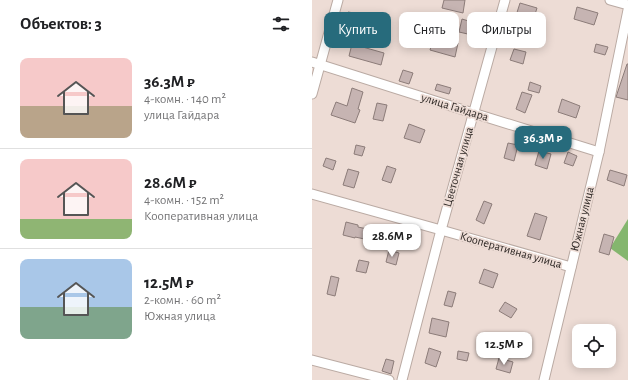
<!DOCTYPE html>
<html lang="ru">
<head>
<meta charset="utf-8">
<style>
  body { margin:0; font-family:"Alegreya Sans",sans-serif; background:#f6f6f6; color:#202124; height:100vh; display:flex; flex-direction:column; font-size:15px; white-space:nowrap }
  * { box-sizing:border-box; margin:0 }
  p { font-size:13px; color:#757577 }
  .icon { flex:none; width:22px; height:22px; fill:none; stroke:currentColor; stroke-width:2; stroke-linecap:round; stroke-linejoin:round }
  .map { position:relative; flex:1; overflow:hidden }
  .sheet { display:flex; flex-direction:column; background:#fff; width:312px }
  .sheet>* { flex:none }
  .top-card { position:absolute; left:12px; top:12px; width:244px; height:36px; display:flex; gap:8px }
  .tools { position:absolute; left:260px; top:324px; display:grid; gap:8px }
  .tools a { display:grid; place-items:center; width:44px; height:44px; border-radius:8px; background:#fff; box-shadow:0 2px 10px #0003; font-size:20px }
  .price { position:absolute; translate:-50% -34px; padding:0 9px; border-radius:8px; background:#fff; color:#222; font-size:13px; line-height:26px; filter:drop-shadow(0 1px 2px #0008) }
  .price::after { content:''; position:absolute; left:50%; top:24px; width:12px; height:9px; margin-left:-6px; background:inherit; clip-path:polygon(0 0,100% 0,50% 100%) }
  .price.current { background:#276b7c; color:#fff }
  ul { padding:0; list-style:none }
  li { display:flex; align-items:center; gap:12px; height:100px; padding:0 20px }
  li+li { border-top:1px solid #e0e0e0 }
  li span { display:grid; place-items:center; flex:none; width:112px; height:80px; border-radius:8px; color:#555 }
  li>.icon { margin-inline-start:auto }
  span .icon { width:48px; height:48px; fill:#fffc; stroke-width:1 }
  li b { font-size:17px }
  h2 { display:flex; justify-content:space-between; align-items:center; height:48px; padding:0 20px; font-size:17px }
  .chip { padding:0 14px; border-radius:8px; background:#fff; box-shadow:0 2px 10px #0003; font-size:14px; line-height:36px }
  .chip.current { background:#276b7c; color:#fff }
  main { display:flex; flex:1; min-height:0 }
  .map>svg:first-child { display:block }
</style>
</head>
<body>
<main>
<section class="sheet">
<h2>Объектов: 3<svg class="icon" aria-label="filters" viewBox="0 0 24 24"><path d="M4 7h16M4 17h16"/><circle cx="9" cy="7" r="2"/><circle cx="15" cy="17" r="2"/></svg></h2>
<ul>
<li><span style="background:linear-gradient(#f6c9c9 60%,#b9a48a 0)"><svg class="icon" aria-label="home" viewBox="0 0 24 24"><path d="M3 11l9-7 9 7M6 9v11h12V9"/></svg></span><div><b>36.3M ₽</b><p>4-комн. · 140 m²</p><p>улица Гайдара</p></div></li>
<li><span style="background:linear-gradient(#f6c9c9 75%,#8fb573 0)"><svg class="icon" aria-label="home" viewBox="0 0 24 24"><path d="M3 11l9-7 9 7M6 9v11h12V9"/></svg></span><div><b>28.6M ₽</b><p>4-комн. · 152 m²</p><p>Кооперативная улица</p></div></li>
<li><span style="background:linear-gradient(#a9c7e8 60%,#7fa58c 0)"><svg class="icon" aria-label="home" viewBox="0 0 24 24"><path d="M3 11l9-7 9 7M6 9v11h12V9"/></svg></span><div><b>12.5M ₽</b><p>2-комн. · 60 m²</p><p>Южная улица</p></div></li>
</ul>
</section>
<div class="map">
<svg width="316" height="380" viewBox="0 0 316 380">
  <rect width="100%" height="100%" fill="#eddcd5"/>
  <polygon fill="#84b66e" points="316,219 316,261 298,248"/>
  <g fill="#c6b4b2" stroke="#8c7c79">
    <polygon points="132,0 153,0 151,13 130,8"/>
    <polygon points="208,3 225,8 219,27 202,22"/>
    <polygon points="265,7 286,13 282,25 262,19"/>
    <polygon points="36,12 60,16 57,31 33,26"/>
    <polygon points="105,15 118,18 116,29 103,26"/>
    <polygon points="150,19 163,23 160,35 147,32"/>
    <polygon points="122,37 146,43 143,57 118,50"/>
    <polygon points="40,44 72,53 69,65 37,56"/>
    <polygon points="284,44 296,47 293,55 282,52"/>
    <polygon points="202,49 214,52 211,64 198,60"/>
    <polygon points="315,64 316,64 316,100 304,97"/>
    <polygon points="91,70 101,73 97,84 87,81"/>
    <polygon points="218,82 229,86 227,93 216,90"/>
    <polygon points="125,84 139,88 137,94 123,90"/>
    <polygon points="40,88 51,92 46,109 48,110 43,123 19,115 24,102 35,106"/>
    <polygon points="210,92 220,95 213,113 204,109"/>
    <polygon points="250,99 268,106 264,118 246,112"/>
    <polygon points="65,103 75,105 71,121 61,119"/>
    <polygon points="97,124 113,130 108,143 92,138"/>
    <polygon points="196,143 206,145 202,161 192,158"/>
    <polygon points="44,145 53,147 50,156 42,154"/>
    <polygon points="227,151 239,154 235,169 223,165"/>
    <polygon points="256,152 265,156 261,166 252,163"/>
    <polygon points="14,158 24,161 21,170 11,166"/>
    <polygon points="75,166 84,169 79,183 70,180"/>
    <polygon points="36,169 47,172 42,188 31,185"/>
    <polygon points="298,170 315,175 312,186 295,180"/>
    <polygon points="172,201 180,204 172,224 164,220"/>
    <polygon points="223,213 235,217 228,240 215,236"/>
    <polygon points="34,222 46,225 46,227 64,231 62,241 43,237 43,238 31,235"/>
    <polygon points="292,234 302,237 297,255 287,252"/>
    <polygon points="77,250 87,253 84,265 74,262"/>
    <polygon points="47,260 57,262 54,273 44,271"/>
    <polygon points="172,269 186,274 181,288 167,283"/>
    <polygon points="19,276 27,278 23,296 15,294"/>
    <polygon points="136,291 144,293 140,307 132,305"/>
    <polygon points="193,302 205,309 199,318 187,311"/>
    <polygon points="120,318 137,322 134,337 117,333"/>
    <polygon points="117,348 129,352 124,367 113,363"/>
    <polygon points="146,351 157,353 155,361 145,359"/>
    <polygon points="187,358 201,362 198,373 184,369"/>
    <polygon points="74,359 82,361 79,374 70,371"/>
  </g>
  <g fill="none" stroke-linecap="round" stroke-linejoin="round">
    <defs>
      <g id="minor">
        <polyline points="298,0 316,5"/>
        <polyline points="0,62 161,113 287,152"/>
        <polyline points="0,94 26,0"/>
        <polyline points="0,194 129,230 259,267"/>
        <polyline points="0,360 77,380"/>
        <polyline points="90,380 129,230 193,0"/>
        <polyline points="232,380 287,152 316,10"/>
      </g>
    </defs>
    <use href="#minor" stroke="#baaaa3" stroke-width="11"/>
    <use href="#minor" stroke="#fff" stroke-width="9"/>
  </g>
  <g text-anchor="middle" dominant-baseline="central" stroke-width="3.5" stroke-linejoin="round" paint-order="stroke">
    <g font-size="12" fill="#2e2825" stroke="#eddcd5">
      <text transform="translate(143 107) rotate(17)">улица Гайдара</text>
      <text transform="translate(146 167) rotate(-74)">Цветочная улица</text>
      <text transform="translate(270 219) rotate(-76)">Южная улица</text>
      <text transform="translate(199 250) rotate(16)">Кооперативная улица</text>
    </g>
  </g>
</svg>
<div class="tools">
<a><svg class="icon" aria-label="locate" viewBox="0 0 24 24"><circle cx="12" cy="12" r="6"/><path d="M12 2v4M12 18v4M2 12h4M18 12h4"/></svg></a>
</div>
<b class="price current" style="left:231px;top:160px">36.3M ₽</b>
<b class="price" style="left:80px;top:258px">28.6M ₽</b>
<b class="price" style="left:192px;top:366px">12.5M ₽</b>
<div class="top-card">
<a class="chip current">Купить</a>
<a class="chip">Снять</a>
<a class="chip">Фильтры</a>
</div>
</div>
</main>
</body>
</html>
